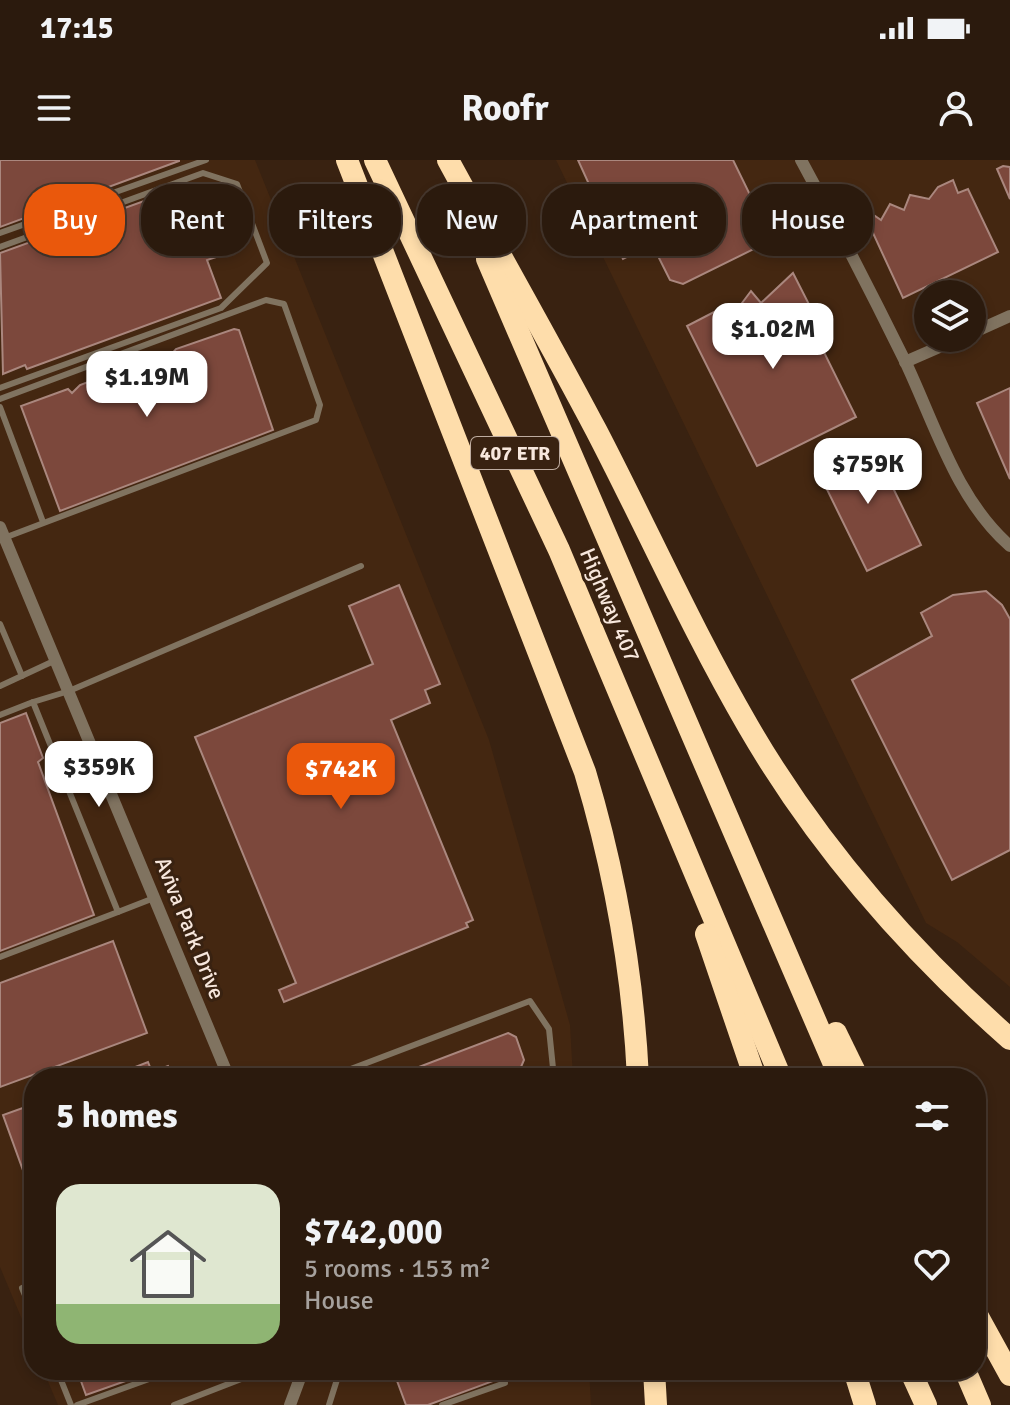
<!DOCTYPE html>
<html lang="en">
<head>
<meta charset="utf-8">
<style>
  body { margin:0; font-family:Signika,sans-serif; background:#37271b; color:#f1f3f6; height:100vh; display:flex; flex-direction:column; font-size:30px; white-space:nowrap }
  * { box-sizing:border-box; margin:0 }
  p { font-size:26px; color:#a6a19d }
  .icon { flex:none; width:44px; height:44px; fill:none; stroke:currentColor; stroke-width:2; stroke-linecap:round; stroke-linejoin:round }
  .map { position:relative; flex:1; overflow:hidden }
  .details { position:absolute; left:24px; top:908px; width:962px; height:312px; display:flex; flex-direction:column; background:#2b1a0d; border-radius:32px; box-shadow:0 4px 12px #0003,0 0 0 2px #47382e }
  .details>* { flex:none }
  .banner { position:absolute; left:24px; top:24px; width:962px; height:72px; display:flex; gap:16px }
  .fabs { position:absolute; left:914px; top:120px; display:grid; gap:16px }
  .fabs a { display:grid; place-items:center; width:72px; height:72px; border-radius:50%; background:#2b1a0d; box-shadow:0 4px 12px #0003,0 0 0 2px #47382e; font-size:40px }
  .price { position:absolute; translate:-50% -68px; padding:0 18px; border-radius:16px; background:#fff; color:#222; font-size:26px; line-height:52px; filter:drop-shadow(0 2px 4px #0008) }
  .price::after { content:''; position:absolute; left:50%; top:48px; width:24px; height:18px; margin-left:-12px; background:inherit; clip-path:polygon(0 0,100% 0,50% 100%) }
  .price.selected { background:#ea580c; color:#fff }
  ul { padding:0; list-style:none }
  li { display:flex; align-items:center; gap:24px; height:200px; padding:0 32px }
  li span { display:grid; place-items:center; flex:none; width:224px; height:160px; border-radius:24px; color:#555 }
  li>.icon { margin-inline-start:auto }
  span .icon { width:96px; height:96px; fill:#fffc; stroke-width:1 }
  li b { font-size:34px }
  h2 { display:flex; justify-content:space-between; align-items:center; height:96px; padding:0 32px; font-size:34px }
  .tag { padding:0 28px; border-radius:32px; background:#2b1a0d; box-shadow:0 4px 12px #0003,0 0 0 2px #47382e; font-size:28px; line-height:72px }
  .tag.selected { background:#ea580c; color:#fff }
  .status { display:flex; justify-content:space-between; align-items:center; height:56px; padding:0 40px; background:#2b1a0d; direction:ltr }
  .status svg { height:22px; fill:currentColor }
  header { display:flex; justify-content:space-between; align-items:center; height:104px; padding:0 32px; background:#2b1a0d; font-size:36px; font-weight:700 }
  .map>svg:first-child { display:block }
</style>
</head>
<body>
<div class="status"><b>17:15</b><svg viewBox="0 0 49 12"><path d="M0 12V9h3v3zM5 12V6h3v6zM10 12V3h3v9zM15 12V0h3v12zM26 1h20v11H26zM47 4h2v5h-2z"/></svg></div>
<header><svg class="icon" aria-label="menu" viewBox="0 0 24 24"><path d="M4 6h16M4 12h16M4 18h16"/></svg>Roofr<svg class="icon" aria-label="person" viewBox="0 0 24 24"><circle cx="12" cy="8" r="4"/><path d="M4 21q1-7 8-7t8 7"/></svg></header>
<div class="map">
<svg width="1010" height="1245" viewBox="0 0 1010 1245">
  <rect width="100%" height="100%" fill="#392211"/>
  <g fill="#442711" fill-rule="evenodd">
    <polygon points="0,0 255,0 489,580 570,865 573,918 34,918 34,1188 0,1107"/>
    <path d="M 556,0 L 1010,0 L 1010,827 L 957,782 L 926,763 ZM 928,134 L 972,134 L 972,178 L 928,178 Z"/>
    <polygon points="43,1210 589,1210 591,1245 58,1245"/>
  </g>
  <g fill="#7c483c" stroke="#aa877e" stroke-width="2">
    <polygon points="0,0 179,0 179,1 0,67"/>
    <polygon points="578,0 733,0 772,80 683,124 670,120 652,84 623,99"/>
    <polygon points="1003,6 1010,7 1010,39 997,9"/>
    <polygon points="953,20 958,33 968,29 998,92 903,138 867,60 875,56 881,60 890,44 904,50 910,35 929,39 938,27"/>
    <polygon points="180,28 194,65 207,60 219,96 207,100 221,138 27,209 25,205 3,214 0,93"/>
    <polygon points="793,113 819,164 812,168 856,257 757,306 687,166 718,150 730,159 751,131 761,143"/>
    <polygon points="234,169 239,170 273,270 60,351 21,246 68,229 72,233 80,225 165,193 169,197 176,189"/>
    <polygon points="1010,228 1010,319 977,243"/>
    <polygon points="870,281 921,385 867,411 816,307"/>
    <polygon points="399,425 440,524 425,530 430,543 391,560 473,760 466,763 468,767 284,842 279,830 296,823 195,577 373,504 349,446"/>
    <polygon points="986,431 1002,445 1010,459 1010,690 952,720 852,520 932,476 921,453 953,435"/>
    <polygon points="26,553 43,598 38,602 94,755 0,791 0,563"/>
    <polygon points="113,781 147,873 0,927 0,823"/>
    <polygon points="508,873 516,877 524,900 521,907 498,918 390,918"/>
    <polygon points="148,902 152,912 168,906 173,918 107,918"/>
    <polygon points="34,944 34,1037 33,1038 3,955"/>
    <polygon points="77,1210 154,1210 154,1211 86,1235"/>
    <polygon points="393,1210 520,1210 520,1211 428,1245 406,1245"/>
  </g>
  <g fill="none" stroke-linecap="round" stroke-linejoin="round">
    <g stroke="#807360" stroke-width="6">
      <polyline points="0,73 206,0"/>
      <polyline points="0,87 203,13 237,24 267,103 221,148 0,228"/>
      <polyline points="0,239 266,140 284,144 320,245 316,260 4,378"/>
      <polyline points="0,247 43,362"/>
      <polyline points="0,464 22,516"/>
      <polyline points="0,526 56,500"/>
      <polyline points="0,555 33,542"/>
      <polyline points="154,738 118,752 33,542 69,531 361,406"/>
      <polyline points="0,797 118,752"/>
      <polyline points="327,918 530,841 549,869 554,918"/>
      <polyline points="34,1123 22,1128 34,1157"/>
      <polyline points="57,1210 71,1245"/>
      <polyline points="515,1219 538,1210"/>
      <polyline points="77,1245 174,1210"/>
      <polyline points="174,1245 249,1216 274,1213 299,1219"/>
      <polyline points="329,1245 340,1210"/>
      <polyline points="442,1245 505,1223"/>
    </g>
    <g stroke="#807360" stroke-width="12">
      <path d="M 801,0 C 837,66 872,134 905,201 C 935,264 956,339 1010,386"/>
      <polyline points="972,173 1010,156"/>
      <polyline points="905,202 960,178"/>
      <polyline points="0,367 229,918"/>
      <polyline points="290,1245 303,1210"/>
    </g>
    <g stroke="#feddab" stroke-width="22">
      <path d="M 347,0 L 585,612 C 615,712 633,813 638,918"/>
      <polyline points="375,0 559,390 781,918"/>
      <path d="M 448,0 C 497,90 548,179 596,270 C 647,368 692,470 748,566 C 817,685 907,788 1010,879"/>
      <polyline points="487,99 840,918"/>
      <polyline points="706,774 755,918"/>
      <polyline points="836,873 858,918"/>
      <polyline points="976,1153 1010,1215"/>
      <polyline points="654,1210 656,1245"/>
      <polyline points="854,1210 865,1245"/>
      <polyline points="910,1210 926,1245"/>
      <polyline points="965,1210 980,1245"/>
    </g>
  </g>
  <g text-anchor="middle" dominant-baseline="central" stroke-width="6" stroke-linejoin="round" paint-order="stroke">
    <rect fill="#392211" stroke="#beaca0" stroke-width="2" x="471" y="277" width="88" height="32" rx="6"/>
    <g font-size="20" font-weight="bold" fill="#f7e7dd">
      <text x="515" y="293">407 ETR</text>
    </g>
    <g font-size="22" fill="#f7e7dd" stroke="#392211">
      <text transform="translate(610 445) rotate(67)">Highway 407</text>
      <text transform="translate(190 768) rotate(68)">Aviva Park Drive</text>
    </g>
  </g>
</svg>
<div class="fabs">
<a><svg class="icon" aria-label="layers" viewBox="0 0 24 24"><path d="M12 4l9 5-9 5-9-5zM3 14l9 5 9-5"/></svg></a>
</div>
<b class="price" style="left:773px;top:211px">$1.02M</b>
<b class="price" style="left:147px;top:259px">$1.19M</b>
<b class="price" style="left:868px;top:346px">$759K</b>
<b class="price" style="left:99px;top:649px">$359K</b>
<b class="price selected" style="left:341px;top:651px">$742K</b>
<div class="banner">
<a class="tag selected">Buy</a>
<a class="tag">Rent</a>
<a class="tag">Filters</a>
<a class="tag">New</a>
<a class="tag">Apartment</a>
<a class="tag">House</a>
</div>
<section class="details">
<h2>5 homes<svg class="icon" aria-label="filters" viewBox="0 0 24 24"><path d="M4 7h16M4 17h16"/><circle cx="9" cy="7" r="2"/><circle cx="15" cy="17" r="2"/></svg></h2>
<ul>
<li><span style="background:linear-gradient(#dfe7d0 75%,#8fb573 0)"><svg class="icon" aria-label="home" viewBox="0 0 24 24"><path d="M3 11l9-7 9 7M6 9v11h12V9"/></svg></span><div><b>$742,000</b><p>5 rooms · 153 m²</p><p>House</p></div><svg class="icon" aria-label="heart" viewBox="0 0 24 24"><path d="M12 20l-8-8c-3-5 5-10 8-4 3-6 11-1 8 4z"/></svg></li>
</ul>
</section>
</div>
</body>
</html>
